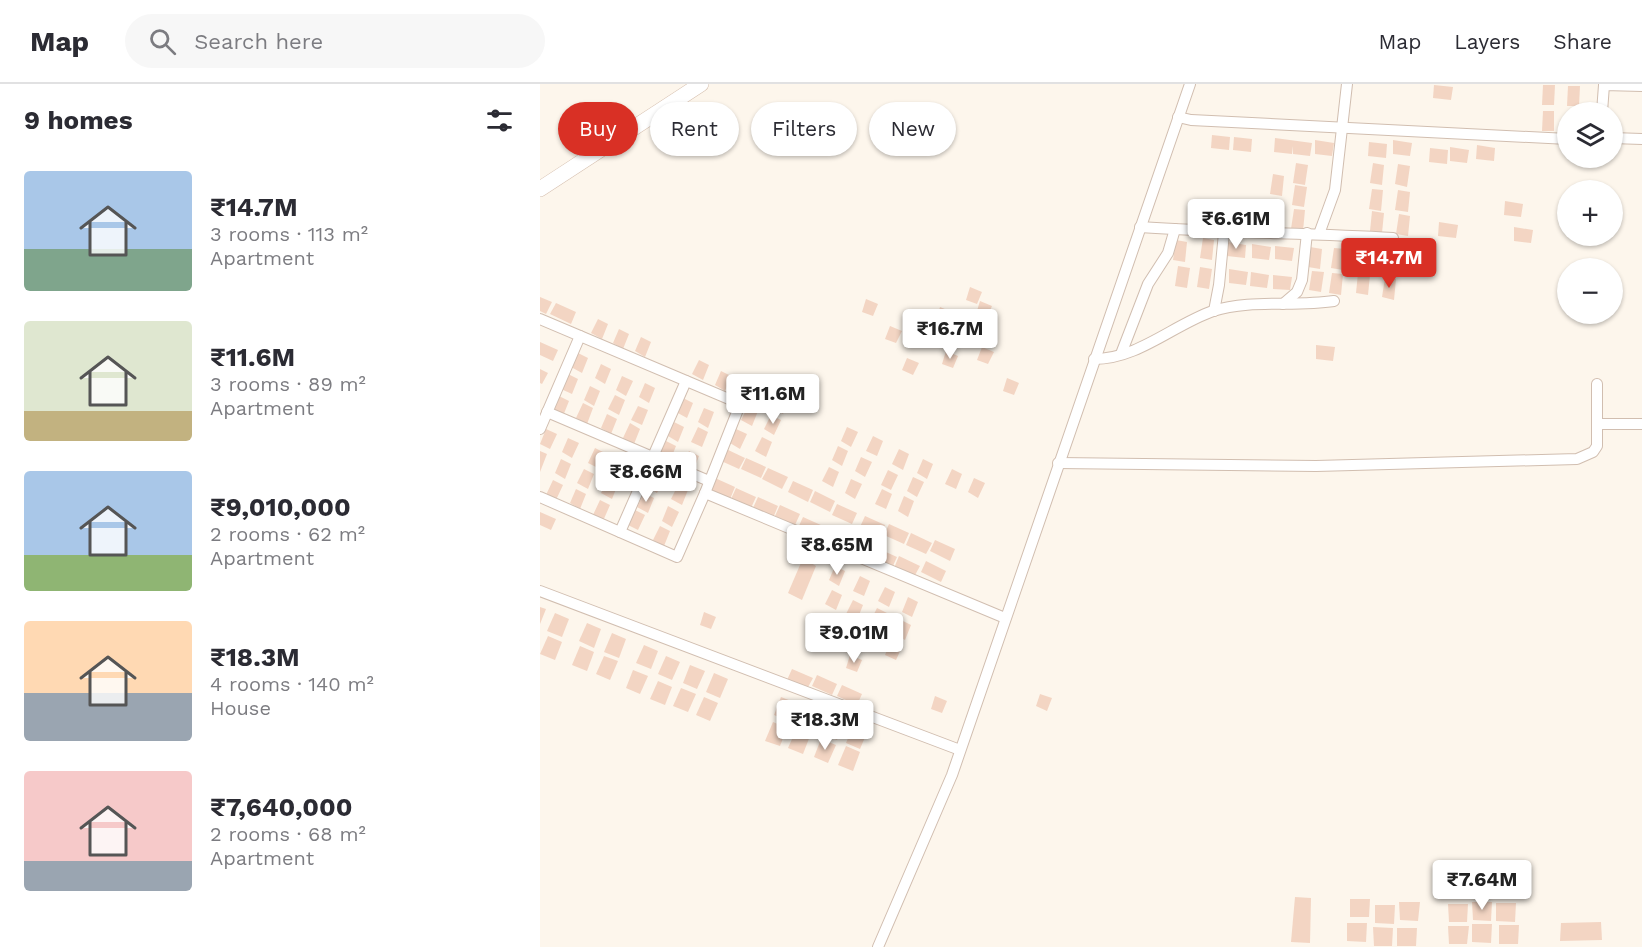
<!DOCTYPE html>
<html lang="en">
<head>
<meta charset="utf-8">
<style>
  body { margin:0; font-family:"Work Sans",sans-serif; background:#f7f7f7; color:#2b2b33; height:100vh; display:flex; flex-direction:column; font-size:22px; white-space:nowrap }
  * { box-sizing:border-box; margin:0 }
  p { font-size:20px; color:#7c7c81 }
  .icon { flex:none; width:33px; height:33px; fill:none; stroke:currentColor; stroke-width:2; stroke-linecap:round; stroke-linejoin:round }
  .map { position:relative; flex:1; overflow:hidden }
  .sheet { display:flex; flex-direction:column; background:#fff; width:540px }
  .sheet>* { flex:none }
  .hud { position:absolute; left:18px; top:18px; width:570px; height:54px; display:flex; gap:12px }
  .tools { position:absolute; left:1017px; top:18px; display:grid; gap:12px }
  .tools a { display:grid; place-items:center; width:66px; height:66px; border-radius:50%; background:#fff; box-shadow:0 2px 4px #0004; font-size:30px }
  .price { position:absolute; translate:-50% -51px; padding:0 14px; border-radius:6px; background:#fff; color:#222; font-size:20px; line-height:39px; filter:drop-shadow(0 2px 3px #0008) }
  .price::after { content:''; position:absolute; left:50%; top:36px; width:18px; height:14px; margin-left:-9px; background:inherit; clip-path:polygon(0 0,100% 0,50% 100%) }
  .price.selected { background:#d93025; color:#fff }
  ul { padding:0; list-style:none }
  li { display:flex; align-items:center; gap:18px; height:150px; padding:0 24px }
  li span { display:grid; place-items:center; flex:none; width:168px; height:120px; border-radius:6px; color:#555 }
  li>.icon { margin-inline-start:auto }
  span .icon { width:72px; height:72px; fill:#fffc; stroke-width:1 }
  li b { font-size:26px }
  h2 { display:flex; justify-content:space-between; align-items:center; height:72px; padding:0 24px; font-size:26px }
  .pill { padding:0 21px; border-radius:27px; background:#fff; box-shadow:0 2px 4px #0004; font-size:21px; line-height:54px }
  .pill.selected { background:#d93025; color:#fff }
  header { display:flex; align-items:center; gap:36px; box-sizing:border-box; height:84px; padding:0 30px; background:#fff; border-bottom:2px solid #e1e1e2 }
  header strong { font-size:28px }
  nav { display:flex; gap:33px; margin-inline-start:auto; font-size:21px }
  .search { width:420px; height:54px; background:#f7f7f7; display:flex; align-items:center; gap:15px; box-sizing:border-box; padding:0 21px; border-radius:33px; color:#7c7c81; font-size:22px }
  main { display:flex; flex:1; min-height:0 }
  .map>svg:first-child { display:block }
</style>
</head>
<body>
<header>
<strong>Map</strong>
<div class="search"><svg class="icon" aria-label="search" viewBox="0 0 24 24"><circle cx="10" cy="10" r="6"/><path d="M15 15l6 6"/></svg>Search here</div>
<nav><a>Map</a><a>Layers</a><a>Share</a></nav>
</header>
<main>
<section class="sheet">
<h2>9 homes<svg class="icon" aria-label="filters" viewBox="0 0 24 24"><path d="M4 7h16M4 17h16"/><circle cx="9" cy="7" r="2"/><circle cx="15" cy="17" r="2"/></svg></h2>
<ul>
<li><span style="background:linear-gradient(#a9c7e8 65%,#7fa58c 0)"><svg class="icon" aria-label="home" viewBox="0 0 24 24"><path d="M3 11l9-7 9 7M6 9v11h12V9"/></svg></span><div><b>₹14.7M</b><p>3 rooms · 113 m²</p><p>Apartment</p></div></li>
<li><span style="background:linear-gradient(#dfe7d0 75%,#c2b280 0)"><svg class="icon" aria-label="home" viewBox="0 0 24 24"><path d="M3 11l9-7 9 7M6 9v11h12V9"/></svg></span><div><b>₹11.6M</b><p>3 rooms · 89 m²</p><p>Apartment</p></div></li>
<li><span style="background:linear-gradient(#a9c7e8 70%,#8fb573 0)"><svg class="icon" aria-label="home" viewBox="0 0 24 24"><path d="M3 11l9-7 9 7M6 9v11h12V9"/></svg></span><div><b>₹9,010,000</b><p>2 rooms · 62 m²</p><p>Apartment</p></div></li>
<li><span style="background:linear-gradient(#ffd9b3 60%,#9aa5b1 0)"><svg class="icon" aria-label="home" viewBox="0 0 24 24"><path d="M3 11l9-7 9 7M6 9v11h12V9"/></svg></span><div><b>₹18.3M</b><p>4 rooms · 140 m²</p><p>House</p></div></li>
<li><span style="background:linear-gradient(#f6c9c9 75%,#9aa5b1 0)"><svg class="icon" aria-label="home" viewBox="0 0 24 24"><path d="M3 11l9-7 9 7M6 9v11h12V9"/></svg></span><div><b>₹7,640,000</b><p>2 rooms · 68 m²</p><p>Apartment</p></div></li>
</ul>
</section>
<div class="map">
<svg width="1102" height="863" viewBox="0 0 1102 863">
  <rect width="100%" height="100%" fill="#fdf6ec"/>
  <g fill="#f3d5c3">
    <polygon points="894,1 913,3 911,16 893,14"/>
    <polygon points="1003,1 1015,1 1014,21 1002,21"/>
    <polygon points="1028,2 1040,2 1039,22 1027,22"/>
    <polygon points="1003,27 1014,27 1014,47 1002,47"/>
    <polygon points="672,51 690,53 689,66 671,64"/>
    <polygon points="694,53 712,55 711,68 693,66"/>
    <polygon points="735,54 772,59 770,72 753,70 753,62 752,70 734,68"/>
    <polygon points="775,56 794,59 792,72 775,70"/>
    <polygon points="853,56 872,59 870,72 853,70"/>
    <polygon points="829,58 847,60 846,74 828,72"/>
    <polygon points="937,61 955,64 954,77 936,75"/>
    <polygon points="910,63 929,66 927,79 910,77"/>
    <polygon points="890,64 908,66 907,80 889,78"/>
    <polygon points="756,79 768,81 765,101 753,99"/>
    <polygon points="833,79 844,81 842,101 830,99"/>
    <polygon points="858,80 870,82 867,103 855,100"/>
    <polygon points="733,90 744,92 742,112 730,110"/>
    <polygon points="755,101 767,103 764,123 752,121"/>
    <polygon points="832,105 843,106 841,127 829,125"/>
    <polygon points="858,106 870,108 868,128 855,126"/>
    <polygon points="965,117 983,120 981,133 964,131"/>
    <polygon points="731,118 742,119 740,139 728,137"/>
    <polygon points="754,125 765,126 763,147 751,145"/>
    <polygon points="832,127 844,129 842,149 830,147"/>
    <polygon points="859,130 870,132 868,152 856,150"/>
    <polygon points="899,138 918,141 916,154 898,152"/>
    <polygon points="974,143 993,146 991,159 974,157"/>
    <polygon points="663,154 674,156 672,176 660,174"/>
    <polygon points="636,156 647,158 645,178 633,176"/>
    <polygon points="688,158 706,161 705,174 687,172"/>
    <polygon points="712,160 731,163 729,176 712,174"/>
    <polygon points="735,162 754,164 752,177 735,175"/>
    <polygon points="770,163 782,165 780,185 768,183"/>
    <polygon points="794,164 806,165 803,186 791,184"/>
    <polygon points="820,164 831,166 829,186 817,184"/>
    <polygon points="862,168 873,170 871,190 859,188"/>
    <polygon points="845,169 856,170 854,191 842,188"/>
    <polygon points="876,170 888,172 886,192 874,190"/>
    <polygon points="638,182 650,184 647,204 635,202"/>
    <polygon points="660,183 672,185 669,205 657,203"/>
    <polygon points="689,185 708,188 706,201 689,199"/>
    <polygon points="772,187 784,188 781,208 769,206"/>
    <polygon points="711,188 729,191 727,204 710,202"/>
    <polygon points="792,189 803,190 801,211 789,209"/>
    <polygon points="818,189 830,191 828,211 816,209"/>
    <polygon points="733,191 752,193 750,206 733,205"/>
    <polygon points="845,194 856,195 854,216 842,213"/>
    <polygon points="430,203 442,208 437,220 426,216"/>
    <polygon points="0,213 12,218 6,230 0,227"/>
    <polygon points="326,215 338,220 333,232 322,228"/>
    <polygon points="440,217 452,222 447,234 436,230"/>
    <polygon points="16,219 36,228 31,240 10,230"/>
    <polygon points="400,223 412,228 407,240 396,236"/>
    <polygon points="58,235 68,240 62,255 51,249"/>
    <polygon points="350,242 362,247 356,259 345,255"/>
    <polygon points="79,245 89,250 83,265 73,259"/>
    <polygon points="101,253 111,258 105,273 95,267"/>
    <polygon points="0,258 18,266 13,277 0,271"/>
    <polygon points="776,261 795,263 793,277 776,275"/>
    <polygon points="442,263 454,268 448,280 437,276"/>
    <polygon points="406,267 418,272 413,284 402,280"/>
    <polygon points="38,269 48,274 42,289 31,283"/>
    <polygon points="367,274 379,279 373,291 362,286"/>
    <polygon points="159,276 169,281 163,296 152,290"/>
    <polygon points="61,280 71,285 65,300 55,294"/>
    <polygon points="0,285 8,289 2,300 0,299"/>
    <polygon points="181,287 191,292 185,307 175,301"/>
    <polygon points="28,290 38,295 32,310 21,305"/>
    <polygon points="82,292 93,297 86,312 76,306"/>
    <polygon points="467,294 479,299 474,311 463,307"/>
    <polygon points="105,299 115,304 109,319 99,313"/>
    <polygon points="215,300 225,305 218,320 208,315"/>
    <polygon points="50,302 60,307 54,322 44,316"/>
    <polygon points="239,309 249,315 243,330 232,324"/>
    <polygon points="75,311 85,316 79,331 68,325"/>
    <polygon points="19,312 29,317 23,332 12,327"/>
    <polygon points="143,314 153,319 147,334 136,328"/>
    <polygon points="43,319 53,324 47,340 36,334"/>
    <polygon points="98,322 108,326 102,341 91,336"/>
    <polygon points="208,322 218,327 212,342 201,336"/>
    <polygon points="164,324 174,328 168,344 158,338"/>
    <polygon points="67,330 77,335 71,350 61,344"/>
    <polygon points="231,331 241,336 234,351 224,345"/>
    <polygon points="134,338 144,343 138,358 128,352"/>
    <polygon points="90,339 100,345 94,360 83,354"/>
    <polygon points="158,343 168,348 162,363 151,358"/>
    <polygon points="307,343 318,348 311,363 301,357"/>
    <polygon points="6,345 17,350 10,365 0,360"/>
    <polygon points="196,345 207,350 200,365 190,359"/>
    <polygon points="333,352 343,357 337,372 326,367"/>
    <polygon points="222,353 232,358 226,373 215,367"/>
    <polygon points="28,354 39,359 32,374 22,368"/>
    <polygon points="126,357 136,362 130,377 119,371"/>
    <polygon points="298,362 308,367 302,382 292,376"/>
    <polygon points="55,364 65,369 58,384 48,379"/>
    <polygon points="184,364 205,374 199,385 179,376"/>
    <polygon points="359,365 369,370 363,386 352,380"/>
    <polygon points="0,367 7,370 0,388"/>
    <polygon points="149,367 159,372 153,387 142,381"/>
    <polygon points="321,373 332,378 325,393 315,387"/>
    <polygon points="206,374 226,383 221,394 201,385"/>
    <polygon points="21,375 31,380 25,395 15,389"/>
    <polygon points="77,375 87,380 81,395 70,389"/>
    <polygon points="383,375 393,380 387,395 377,389"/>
    <polygon points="289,383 299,388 293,403 282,397"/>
    <polygon points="228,384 248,393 242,405 222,395"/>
    <polygon points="44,385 54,390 48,405 37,399"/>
    <polygon points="412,385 422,390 416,405 405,400"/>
    <polygon points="348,386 358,391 351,406 341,401"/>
    <polygon points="113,389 124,394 117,409 107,403"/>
    <polygon points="373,393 384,398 377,413 367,407"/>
    <polygon points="175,394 195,403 190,415 170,405"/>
    <polygon points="434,394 445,399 438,414 428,408"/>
    <polygon points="68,395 78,400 72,415 61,409"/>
    <polygon points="311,395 322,400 315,415 305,409"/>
    <polygon points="13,396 23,401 16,416 6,411"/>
    <polygon points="253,397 273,406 268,418 248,408"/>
    <polygon points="138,401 148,406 142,421 131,415"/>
    <polygon points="196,404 216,413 211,424 191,415"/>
    <polygon points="36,405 46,410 40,425 30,419"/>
    <polygon points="342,405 352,410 346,425 335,420"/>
    <polygon points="275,407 295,417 290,428 270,418"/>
    <polygon points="104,409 114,414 108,429 97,423"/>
    <polygon points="364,412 374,417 368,433 358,427"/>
    <polygon points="218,413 238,422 233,434 213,424"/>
    <polygon points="60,416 70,421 63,437 53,431"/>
    <polygon points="297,420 317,429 312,440 292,431"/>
    <polygon points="240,421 260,430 255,441 235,432"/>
    <polygon points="128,422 139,428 132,443 122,437"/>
    <polygon points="95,426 105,431 98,446 88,441"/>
    <polygon points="0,428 16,435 11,446 0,441"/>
    <polygon points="325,432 345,441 340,452 320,443"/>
    <polygon points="263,433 283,442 278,453 258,444"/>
    <polygon points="349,440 369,449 364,460 344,451"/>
    <polygon points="120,442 130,447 124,462 113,456"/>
    <polygon points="287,443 308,452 302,463 282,454"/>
    <polygon points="371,449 392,459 386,470 366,461"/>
    <polygon points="315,454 335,463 330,474 310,465"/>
    <polygon points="395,456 415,465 410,477 390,467"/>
    <polygon points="337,464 357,473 352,484 332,475"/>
    <polygon points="359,472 380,482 374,493 354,484"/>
    <polygon points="263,474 276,482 262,516 248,509"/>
    <polygon points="386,477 406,487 401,498 381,488"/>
    <polygon points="295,482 305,487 299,502 289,496"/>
    <polygon points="320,492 330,497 324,512 313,507"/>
    <polygon points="345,503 355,508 349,523 338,517"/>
    <polygon points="292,506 302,511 296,526 285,520"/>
    <polygon points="368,513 378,518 372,533 362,528"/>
    <polygon points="313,516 323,521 317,536 306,530"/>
    <polygon points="0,523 6,525 0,540"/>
    <polygon points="337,524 347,529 341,544 330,538"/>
    <polygon points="164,528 176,533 171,545 160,541"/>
    <polygon points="15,529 29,535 22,553 7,547"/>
    <polygon points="361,536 371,541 365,556 354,550"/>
    <polygon points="47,539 61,545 54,564 39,557"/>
    <polygon points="72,549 86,555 79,574 64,568"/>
    <polygon points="8,552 22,558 15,576 0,570"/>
    <polygon points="350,559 362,563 356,576 345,571"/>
    <polygon points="104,561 118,567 111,585 96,579"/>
    <polygon points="40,562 54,568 47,587 32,581"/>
    <polygon points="310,571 322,576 317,588 306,584"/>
    <polygon points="64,572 78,577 70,596 56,590"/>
    <polygon points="126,572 140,578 132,596 118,590"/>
    <polygon points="150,581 165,587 157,605 143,599"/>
    <polygon points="252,585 273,594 267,605 247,596"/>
    <polygon points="93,586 108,592 100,610 86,604"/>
    <polygon points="174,589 188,595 180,614 166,608"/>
    <polygon points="277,591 297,600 292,611 272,602"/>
    <polygon points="118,597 132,603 125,621 110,615"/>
    <polygon points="302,601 322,610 317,621 297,612"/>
    <polygon points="141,604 156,610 148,628 133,622"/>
    <polygon points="500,610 512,614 507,627 496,622"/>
    <polygon points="395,612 407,617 402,629 391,625"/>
    <polygon points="164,613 178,619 170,637 156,631"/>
    <polygon points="241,613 256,619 248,637 234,631"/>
    <polygon points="266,622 280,628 272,647 258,641"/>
    <polygon points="290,631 304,637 297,656 282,650"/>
    <polygon points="233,638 247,644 240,662 225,657"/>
    <polygon points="314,640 328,646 320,665 306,659"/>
    <polygon points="256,646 270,652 263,670 248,664"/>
    <polygon points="281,655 296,661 288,679 274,673"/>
    <polygon points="306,662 320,668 313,687 298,681"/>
    <polygon points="755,813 771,814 770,859 751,858"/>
    <polygon points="810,815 830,815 829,833 810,833"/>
    <polygon points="859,818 880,818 878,837 860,836"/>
    <polygon points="932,818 952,818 951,837 933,836"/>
    <polygon points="956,819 976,819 975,838 956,837"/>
    <polygon points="908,820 928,820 927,838 909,838"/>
    <polygon points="835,821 855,821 854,840 835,839"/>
    <polygon points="1061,838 1062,856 1020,857 1021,839"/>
    <polygon points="807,839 827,839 826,858 807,857"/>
    <polygon points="932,840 952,840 951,859 932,858"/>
    <polygon points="959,841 979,841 978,860 959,860"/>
    <polygon points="908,842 929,842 927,860 909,860"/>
    <polygon points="833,843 853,844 852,862 834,862"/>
    <polygon points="857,844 877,844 876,862 857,862"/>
  </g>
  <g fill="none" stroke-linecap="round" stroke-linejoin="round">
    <defs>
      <g id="minor">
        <polyline points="1062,28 1064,1 1102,2"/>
        <polyline points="638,33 651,36 1028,55"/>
        <polyline points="1072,54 1102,55"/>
        <path d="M 600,143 C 684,149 769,149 853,154"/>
        <polyline points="779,150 795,106 807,0"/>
        <polyline points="743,220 757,208 762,196 767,149"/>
        <polyline points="674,227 679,201 684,149"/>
        <polyline points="0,235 196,318 199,323 165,409 137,473 0,413"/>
        <polyline points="581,270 608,200 628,169 635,145"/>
        <path d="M 554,275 C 598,275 633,241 673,227 C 710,215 755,223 794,217"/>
        <polyline points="7,328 169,397"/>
        <polyline points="1057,340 1102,340"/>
        <polyline points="0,345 40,252"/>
        <polyline points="518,379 776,382 1037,375 1053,368 1057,362 1057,300"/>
        <polyline points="165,409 465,534"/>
        <polyline points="80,448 146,297"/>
        <polyline points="0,507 420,666"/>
        <polyline points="338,863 412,691 650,0"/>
      </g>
      <polyline id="secondary" points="0,105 161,0"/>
    </defs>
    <use href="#minor" stroke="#d1beb0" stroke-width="12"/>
    <use href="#secondary" stroke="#d6c0b0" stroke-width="16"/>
    <use href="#minor" stroke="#fff" stroke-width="10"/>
    <use href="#secondary" stroke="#fff" stroke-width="15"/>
  </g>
</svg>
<div class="tools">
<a><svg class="icon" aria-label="layers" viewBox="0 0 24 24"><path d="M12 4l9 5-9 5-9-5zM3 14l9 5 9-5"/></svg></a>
<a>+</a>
<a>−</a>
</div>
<b class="price" style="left:696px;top:166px">₹6.61M</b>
<b class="price selected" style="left:849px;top:205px">₹14.7M</b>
<b class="price" style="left:410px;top:276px">₹16.7M</b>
<b class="price" style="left:233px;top:341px">₹11.6M</b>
<b class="price" style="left:106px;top:419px">₹8.66M</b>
<b class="price" style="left:297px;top:492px">₹8.65M</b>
<b class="price" style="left:314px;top:580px">₹9.01M</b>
<b class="price" style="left:285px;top:667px">₹18.3M</b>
<b class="price" style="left:942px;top:827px">₹7.64M</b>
<div class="hud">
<a class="pill selected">Buy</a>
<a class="pill">Rent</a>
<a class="pill">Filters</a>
<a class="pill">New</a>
</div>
</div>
</main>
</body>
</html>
